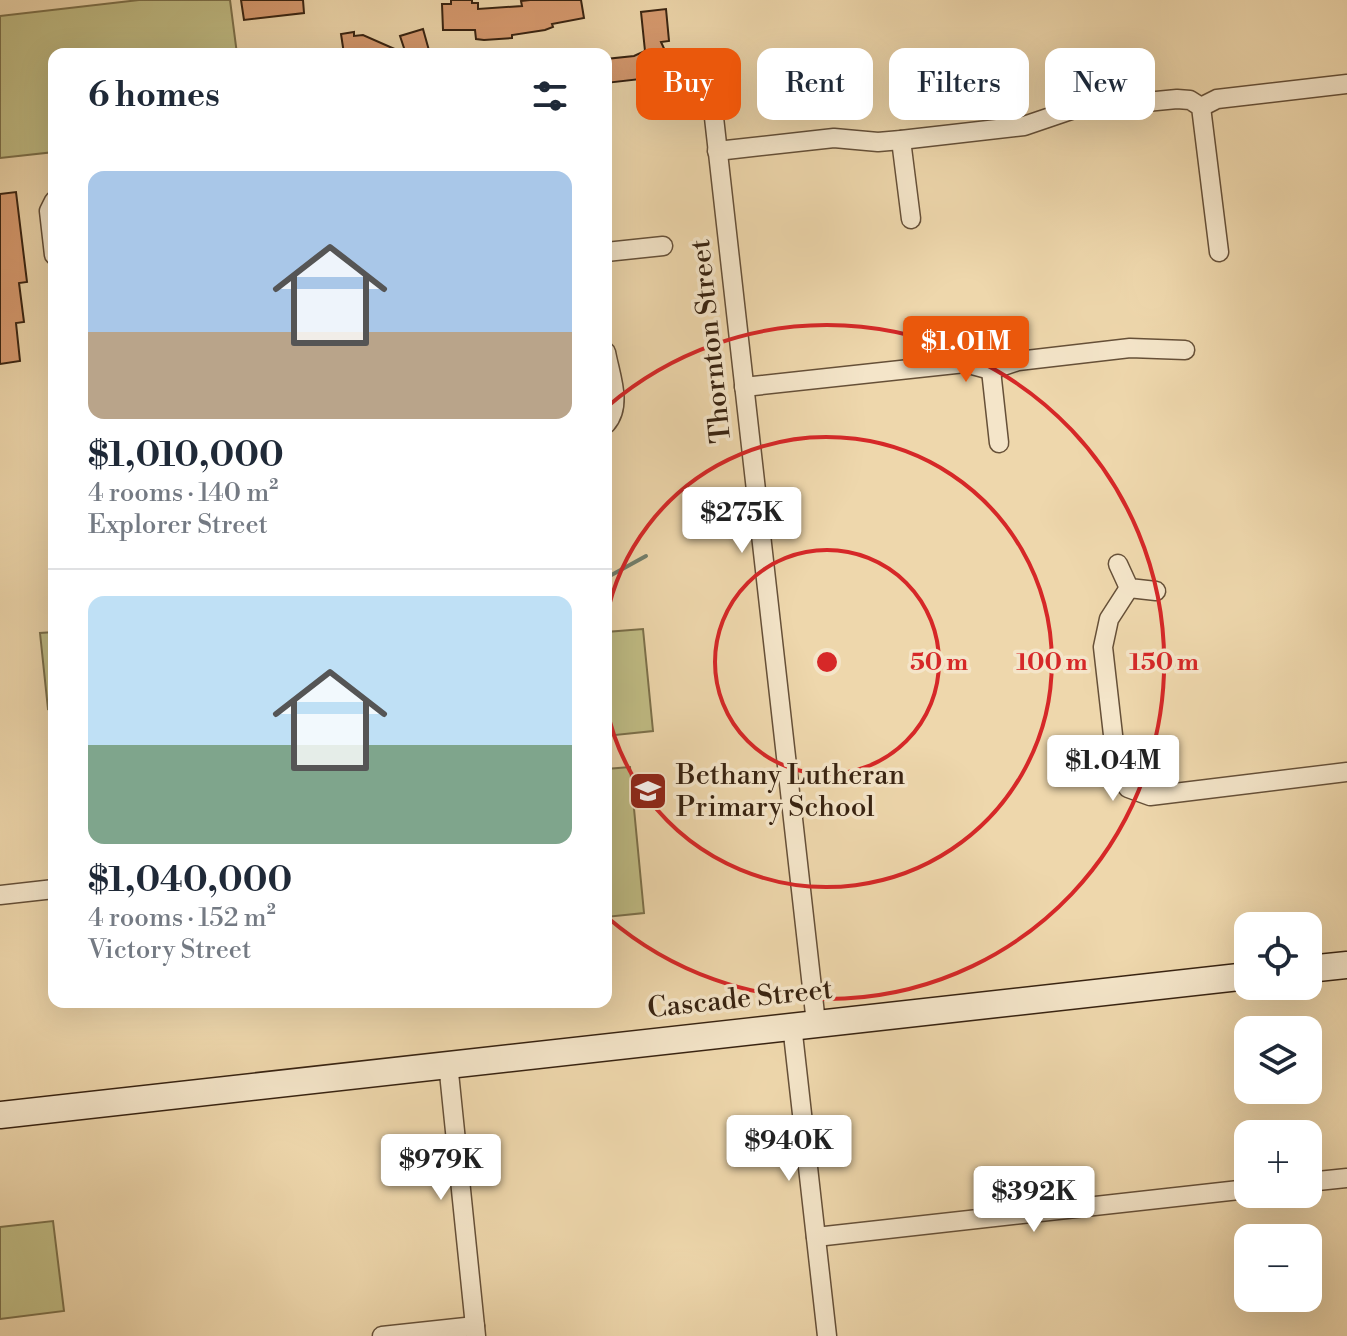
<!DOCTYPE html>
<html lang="en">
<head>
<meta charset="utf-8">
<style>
  body { margin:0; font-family:"Libre Bodoni",serif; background:#f6f6f7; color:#1f2937; height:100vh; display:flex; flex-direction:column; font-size:30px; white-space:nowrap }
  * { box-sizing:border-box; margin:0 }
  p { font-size:26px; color:#747a83 }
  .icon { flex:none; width:44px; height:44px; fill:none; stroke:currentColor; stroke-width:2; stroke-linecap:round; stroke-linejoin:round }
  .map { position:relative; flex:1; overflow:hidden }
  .sheet { position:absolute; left:48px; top:48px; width:564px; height:960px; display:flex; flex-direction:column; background:#fff; border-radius:16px; box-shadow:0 8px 32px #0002 }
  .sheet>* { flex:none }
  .banner { position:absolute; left:636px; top:48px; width:590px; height:72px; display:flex; gap:16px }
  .tools { position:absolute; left:1234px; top:912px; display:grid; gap:16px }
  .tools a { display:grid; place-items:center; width:88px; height:88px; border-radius:16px; background:#fff; box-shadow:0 8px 32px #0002; font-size:40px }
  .price { position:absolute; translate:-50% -68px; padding:0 18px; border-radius:8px; background:#fff; color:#222; font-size:26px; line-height:52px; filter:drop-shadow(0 2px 4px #0008) }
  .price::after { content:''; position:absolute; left:50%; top:48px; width:24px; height:18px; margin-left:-12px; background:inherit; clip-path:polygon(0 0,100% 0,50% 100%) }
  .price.selected { background:#ea580c; color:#fff }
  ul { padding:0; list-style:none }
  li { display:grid; align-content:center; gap:16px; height:424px; padding:0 40px }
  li+li { border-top:2px solid #e0e1e3 }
  li span { display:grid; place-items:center; height:248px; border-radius:16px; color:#555 }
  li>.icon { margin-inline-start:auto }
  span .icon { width:144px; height:144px; fill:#fffc; stroke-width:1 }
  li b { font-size:34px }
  h2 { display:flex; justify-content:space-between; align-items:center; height:96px; padding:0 40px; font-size:34px }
  .chip { padding:0 28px; border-radius:16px; background:#fff; box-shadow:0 8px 32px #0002; font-size:28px; line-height:72px }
  .chip.selected { background:#ea580c; color:#fff }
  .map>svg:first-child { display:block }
</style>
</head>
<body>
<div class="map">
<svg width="1347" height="1336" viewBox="0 0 1347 1336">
  <rect width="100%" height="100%" fill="#eed7ac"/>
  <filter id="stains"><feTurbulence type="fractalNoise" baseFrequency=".0025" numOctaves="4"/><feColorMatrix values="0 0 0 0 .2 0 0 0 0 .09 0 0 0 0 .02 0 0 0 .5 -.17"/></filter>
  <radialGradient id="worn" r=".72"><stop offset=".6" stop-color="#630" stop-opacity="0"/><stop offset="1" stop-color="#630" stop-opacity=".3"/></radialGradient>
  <g fill="#c0bc84" stroke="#7c704a" stroke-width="2">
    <polygon points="139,0 230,0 237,54 54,54 54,152 0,158 0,16"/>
    <polygon points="643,629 653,731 606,736 606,632"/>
    <polygon points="54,632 54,708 48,709 40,633"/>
    <polygon points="630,767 644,913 606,917 606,769"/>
    <polygon points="53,1221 64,1311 0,1319 0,1227"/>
  </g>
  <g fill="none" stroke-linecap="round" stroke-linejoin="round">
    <polyline stroke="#727e6b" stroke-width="4" points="606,578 646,556"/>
  </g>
  <g fill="#d79a6f" stroke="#382311" stroke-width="2">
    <polygon points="241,0 303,0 304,13 244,20"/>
    <polygon points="451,0 472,0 472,3 478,3 478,9 522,6 521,1 530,0 581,0 584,18 552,24 553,27 545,30 512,35 512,38 484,40 476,39 475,30 443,30 442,4 451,4"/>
    <polygon points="666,9 669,41 661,42 675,72 656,81 654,76 641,82 640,79 606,83 606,59 634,56 645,51 641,12"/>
    <polygon points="423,29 430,54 406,54 400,36"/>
    <polygon points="354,32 354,36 363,35 406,54 344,54 341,34"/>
    <polygon points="16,192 27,282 19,283 24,322 16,323 20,361 0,364 0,194"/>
  </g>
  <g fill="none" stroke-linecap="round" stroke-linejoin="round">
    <defs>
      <g id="street">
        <polyline points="710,82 816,1023"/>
        <polyline points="1201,107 1217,99 1347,84"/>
        <polyline points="901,140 911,219"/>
        <polyline points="717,151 834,138 878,142 901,140 1024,126 1074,109 1177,99 1190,100 1201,107 1219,252"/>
        <polyline points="54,201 49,211 54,255"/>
        <polyline points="606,252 663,246"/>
        <path d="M 606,352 C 610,375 623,405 606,424"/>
        <polyline points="991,370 999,443"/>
        <polyline points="744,387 965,363 991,370 1018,361 1130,348 1185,350"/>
        <polyline points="1118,564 1129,588 1156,591"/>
        <polyline points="1129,588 1109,619 1103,647 1117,770 1128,788 1150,796 1347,772"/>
        <polyline points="0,895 54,889"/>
        <polyline points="792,1025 827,1336"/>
        <polyline points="448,1063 476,1336"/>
        <polyline points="1308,1182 1347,1178"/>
        <polyline points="816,1237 1248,1189"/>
        <polyline points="382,1336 475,1326"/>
      </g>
      <g id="secondary">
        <polyline points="1308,969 1347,965"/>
        <polyline points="0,1115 1248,976"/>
      </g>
    </defs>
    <use href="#street" stroke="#665038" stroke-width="21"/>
    <use href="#secondary" stroke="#382311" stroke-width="29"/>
    <use href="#street" stroke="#f4e5c9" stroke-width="18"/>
    <use href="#secondary" stroke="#f4e5c9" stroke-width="26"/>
  </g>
  <g fill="none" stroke="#d62828" stroke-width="4">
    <circle cx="827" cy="662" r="112"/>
    <path d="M606 619A225 225 0 1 1 606 705"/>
    <path d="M608 406A337 337 0 1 1 608 918"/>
  </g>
  <defs>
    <symbol id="school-square" viewBox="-11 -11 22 22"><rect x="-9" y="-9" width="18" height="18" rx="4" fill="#8f2418" stroke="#f4e5c9"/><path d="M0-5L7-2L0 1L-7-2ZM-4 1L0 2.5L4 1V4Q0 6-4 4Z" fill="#fff"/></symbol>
  </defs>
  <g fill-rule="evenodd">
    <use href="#school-square" x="626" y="769" width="44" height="44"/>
  </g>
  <g text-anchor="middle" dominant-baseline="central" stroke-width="7" stroke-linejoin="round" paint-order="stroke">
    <g font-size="28" fill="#382311" stroke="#f4e5c9">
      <text transform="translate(711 341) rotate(-96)">Thornton Street</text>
      <text transform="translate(740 999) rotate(-6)">Cascade Street</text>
    </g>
    <g font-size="28" fill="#382311" stroke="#f4e5c9" text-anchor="start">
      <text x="676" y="775">Bethany Lutheran<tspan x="676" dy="32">Primary School</tspan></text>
    </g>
  </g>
  <circle cx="827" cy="662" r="12" fill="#d62828" stroke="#f4e5c9" stroke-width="4"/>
  <g font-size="24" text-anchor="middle" font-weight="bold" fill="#d62828" stroke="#f4e5c9" stroke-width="7" stroke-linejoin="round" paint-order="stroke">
    <text x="939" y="670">50 m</text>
    <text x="1052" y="670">100 m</text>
    <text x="1164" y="670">150 m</text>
  </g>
  <rect width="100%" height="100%" filter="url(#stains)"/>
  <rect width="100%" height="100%" fill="url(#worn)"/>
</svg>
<div class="tools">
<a><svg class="icon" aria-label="locate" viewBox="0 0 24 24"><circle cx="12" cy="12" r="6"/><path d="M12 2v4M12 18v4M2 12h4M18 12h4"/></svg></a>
<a><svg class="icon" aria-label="layers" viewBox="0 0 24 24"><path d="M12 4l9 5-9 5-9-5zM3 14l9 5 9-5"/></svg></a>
<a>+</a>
<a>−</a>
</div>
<b class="price selected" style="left:966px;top:384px">$1.01M</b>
<b class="price" style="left:742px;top:555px">$275K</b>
<b class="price" style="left:1113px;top:803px">$1.04M</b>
<b class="price" style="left:789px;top:1183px">$940K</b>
<b class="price" style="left:441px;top:1202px">$979K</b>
<b class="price" style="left:1034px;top:1234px">$392K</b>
<div class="banner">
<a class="chip selected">Buy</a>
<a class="chip">Rent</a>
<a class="chip">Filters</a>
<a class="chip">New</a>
</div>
<section class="sheet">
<h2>6 homes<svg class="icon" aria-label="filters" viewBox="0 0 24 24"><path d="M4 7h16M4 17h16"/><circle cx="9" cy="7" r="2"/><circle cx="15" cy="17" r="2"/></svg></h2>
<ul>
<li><span style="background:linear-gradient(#a9c7e8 65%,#b9a48a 0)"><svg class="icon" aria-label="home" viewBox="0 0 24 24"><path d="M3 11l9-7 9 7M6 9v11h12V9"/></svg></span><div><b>$1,010,000</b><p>4 rooms · 140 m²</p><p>Explorer Street</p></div></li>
<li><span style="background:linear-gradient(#bfe0f5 60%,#7fa58c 0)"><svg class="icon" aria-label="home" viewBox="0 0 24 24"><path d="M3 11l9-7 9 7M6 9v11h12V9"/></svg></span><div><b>$1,040,000</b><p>4 rooms · 152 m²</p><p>Victory Street</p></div></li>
</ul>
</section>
</div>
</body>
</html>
